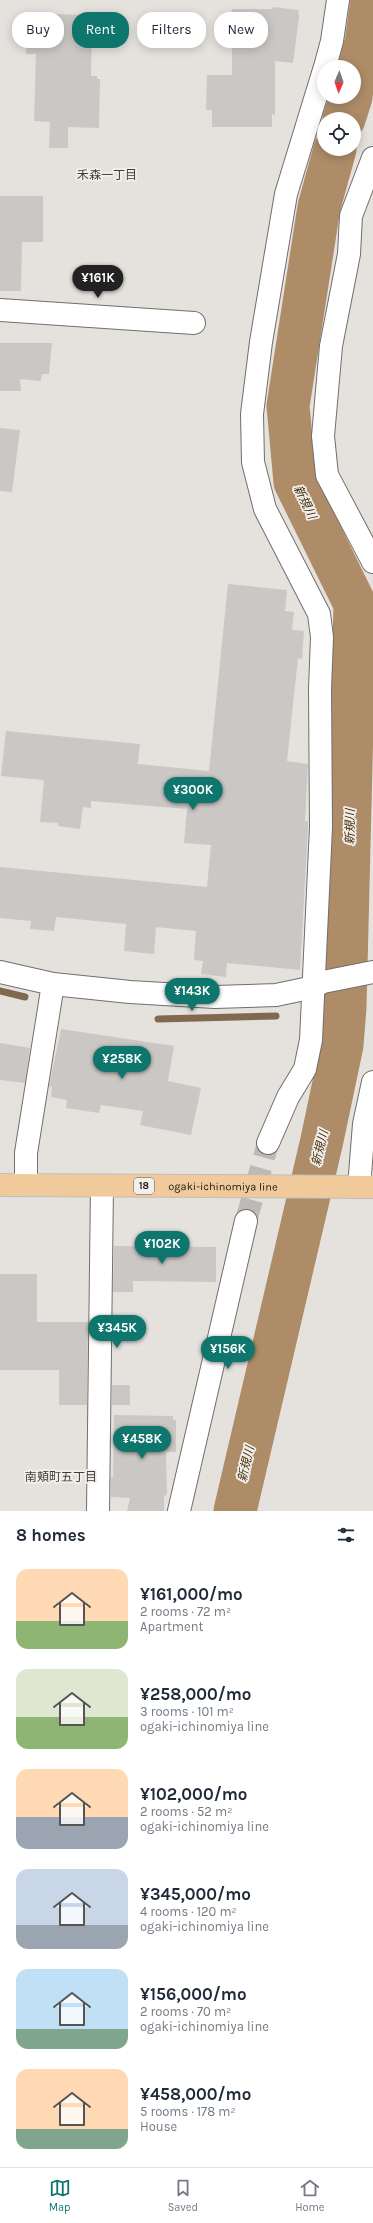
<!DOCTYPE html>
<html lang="en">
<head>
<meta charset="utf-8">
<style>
  body { margin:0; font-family:Karla,"Noto Sans JP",sans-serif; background:#f6f6f7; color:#1f2937; height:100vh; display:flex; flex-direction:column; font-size:15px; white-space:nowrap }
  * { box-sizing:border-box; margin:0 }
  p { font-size:13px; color:#747a83 }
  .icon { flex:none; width:22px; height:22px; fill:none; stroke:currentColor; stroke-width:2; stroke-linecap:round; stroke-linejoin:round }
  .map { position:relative; height:1511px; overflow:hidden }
  .details { display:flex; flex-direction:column; background:#fff; flex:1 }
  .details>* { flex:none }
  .banner { position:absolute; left:12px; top:12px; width:349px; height:36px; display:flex; gap:8px }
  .needle { width:26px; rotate:182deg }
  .tools { position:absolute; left:317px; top:60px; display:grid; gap:8px }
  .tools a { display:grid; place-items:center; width:44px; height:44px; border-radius:50%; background:#fff; box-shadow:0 2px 10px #0003; font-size:20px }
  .price { position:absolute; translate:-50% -34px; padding:0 9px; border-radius:14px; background:#0f766e; color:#fff; font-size:13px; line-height:26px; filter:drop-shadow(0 1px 2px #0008) }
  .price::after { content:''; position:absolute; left:50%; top:24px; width:12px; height:9px; margin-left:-6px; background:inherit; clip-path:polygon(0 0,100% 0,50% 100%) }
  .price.active { background:#222; color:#fff }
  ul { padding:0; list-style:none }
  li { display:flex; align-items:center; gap:12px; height:100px; padding:0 16px }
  li span { display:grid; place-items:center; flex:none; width:112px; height:80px; border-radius:12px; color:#555 }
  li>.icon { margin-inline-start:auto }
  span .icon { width:48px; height:48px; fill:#fffc; stroke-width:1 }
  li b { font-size:17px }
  h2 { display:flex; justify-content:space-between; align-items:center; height:48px; padding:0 16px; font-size:17px }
  .chip { padding:0 14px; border-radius:16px; background:#fff; box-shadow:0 2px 10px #0003; font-size:14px; line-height:36px }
  .chip.active { background:#0f766e; color:#fff }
  .tabs { display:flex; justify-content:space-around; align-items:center; height:56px; border-top:1px solid #e0e1e3; background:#fff; font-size:11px; color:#747a83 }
  .tabs a { display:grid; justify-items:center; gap:2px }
  .tabs .active { color:#0f766e }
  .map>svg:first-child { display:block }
</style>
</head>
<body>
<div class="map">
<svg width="373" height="1511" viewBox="0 0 373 1511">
  <rect width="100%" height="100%" fill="#e5e2de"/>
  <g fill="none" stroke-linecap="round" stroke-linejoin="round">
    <g stroke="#80694e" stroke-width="7">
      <polyline points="0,991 25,997"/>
      <polyline points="158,1019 276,1016"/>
    </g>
    <g stroke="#ad8c67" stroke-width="43">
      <polyline points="354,85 366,43 372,0"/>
      <polyline points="344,119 351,97"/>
      <polyline points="235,1511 322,1140 342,1045 345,1007 355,604 295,482 288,406 319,207 335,149"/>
    </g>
  </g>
  <g fill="#cbc7c4">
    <polygon points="273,7 298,10 299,16 293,63 275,61 275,115 272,114 272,127 212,127 212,110 206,110 207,75 232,75 232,9 272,9"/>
    <polygon points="49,14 92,15 91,76 97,76 97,79 100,79 99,128 68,127 68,148 49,148 50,122 34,121 36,54 26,54 26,19 49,19"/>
    <polygon points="0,196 43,196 43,242 22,242 21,291 0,291"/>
    <polygon points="0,343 52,343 49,374 42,374 41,381 20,379 21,391 0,391"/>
    <polygon points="0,428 20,430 12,492 0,491"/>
    <polygon points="228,584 287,590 285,611 294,612 292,630 304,631 302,659 298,658 287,761 308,764 305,821 308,821 308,827 300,970 227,963 226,977 201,974 203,961 194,960 196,931 156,927 154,954 124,951 126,924 56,917 54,931 30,929 31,921 0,918 0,867 207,887 211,845 184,843 187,809 91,801 91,808 83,807 80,829 58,826 58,823 40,822 44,780 1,776 6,731 140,744 138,764 209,771"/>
    <polygon points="61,1029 174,1046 168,1081 201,1088 191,1135 140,1125 143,1111 101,1105 99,1113 66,1108 67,1100 51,1097 52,1087 49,1086"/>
    <polygon points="0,1043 30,1048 25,1083 0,1080"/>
    <polygon points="114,1246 216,1247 216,1282 133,1281 133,1292 113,1292"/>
    <polygon points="0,1274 37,1274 37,1322 88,1322 87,1405 59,1405 59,1370 0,1370"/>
    <rect x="112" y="1385" width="18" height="20"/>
    <polygon points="114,1415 173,1416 173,1420 176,1420 176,1452 166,1452 167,1495 164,1496 164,1511 127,1511 130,1498 111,1497 111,1477 113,1477"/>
  </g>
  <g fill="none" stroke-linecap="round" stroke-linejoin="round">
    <polyline stroke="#bcb9b6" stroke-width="22" stroke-dasharray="22 11" stroke-linecap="butt" points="246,1221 268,1143"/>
    <defs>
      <g id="minor">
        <polyline points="325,67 332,41 338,0"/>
        <polyline points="373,158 351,216 349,254 331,346 323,436 327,475 373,562"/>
        <polyline points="0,310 194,323"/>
        <polyline points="0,972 53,984 130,992 215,997 276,995 314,987 323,982 373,972"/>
        <polyline points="268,1143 288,1097 305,1069 311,1040 321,827 320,689 322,637 319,614 265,509 253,462 252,414 261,342 286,194 324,70"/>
        <polyline points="26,1185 26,1153 53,984"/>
        <polyline points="359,1187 364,1124 373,1082"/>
        <polyline points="98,1511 102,1186"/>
        <polyline points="179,1511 246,1221"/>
      </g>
      <g id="primary">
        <path id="s1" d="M 0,1185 L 373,1187"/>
      </g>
    </defs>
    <use href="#minor" stroke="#716e6b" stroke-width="24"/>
    <use href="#primary" stroke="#bebebd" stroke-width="24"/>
    <use href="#minor" stroke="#fff" stroke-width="22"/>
    <use href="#primary" stroke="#f0ca9b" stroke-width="22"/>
  </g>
  <g text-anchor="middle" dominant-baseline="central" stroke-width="3.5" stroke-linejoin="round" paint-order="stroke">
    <rect fill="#f3efeb" stroke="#5a5855" stroke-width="1" x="134" y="1178" width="20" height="16" rx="3"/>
    <g font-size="10" font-weight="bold" fill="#181715">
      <text x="144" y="1186">18</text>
    </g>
    <g font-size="11" fill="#181715" stroke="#f3efeb">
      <text stroke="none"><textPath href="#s1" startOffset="223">ogaki-ichinomiya line</textPath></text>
    </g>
    <g font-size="12" fill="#3f3c39" stroke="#f3efeb">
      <text x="107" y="175">禾森一丁目</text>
      <text x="61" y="1477">南頬町五丁目</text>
    </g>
    <g font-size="12" font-style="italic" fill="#493111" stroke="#f3efeb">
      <text transform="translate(305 502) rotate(64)">新規川</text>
      <text transform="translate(350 827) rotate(-89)">新規川</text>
      <text transform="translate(320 1148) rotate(-77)">新規川</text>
      <text transform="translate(246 1464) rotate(-77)">新規川</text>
    </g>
  </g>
</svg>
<div class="tools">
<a><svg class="needle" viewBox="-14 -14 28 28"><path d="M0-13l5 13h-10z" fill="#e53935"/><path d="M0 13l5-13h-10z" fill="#747a83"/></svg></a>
<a><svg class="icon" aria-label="locate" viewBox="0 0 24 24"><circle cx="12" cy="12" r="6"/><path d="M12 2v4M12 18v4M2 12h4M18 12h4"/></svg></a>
</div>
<b class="price active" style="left:98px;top:299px">¥161K</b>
<b class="price" style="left:193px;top:811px">¥300K</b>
<b class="price" style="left:192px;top:1012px">¥143K</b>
<b class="price" style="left:122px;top:1080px">¥258K</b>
<b class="price" style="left:162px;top:1265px">¥102K</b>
<b class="price" style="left:117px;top:1349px">¥345K</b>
<b class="price" style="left:228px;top:1370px">¥156K</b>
<b class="price" style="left:142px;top:1460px">¥458K</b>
<div class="banner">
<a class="chip">Buy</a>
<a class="chip active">Rent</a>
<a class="chip">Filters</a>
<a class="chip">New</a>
</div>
</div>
<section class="details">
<h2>8 homes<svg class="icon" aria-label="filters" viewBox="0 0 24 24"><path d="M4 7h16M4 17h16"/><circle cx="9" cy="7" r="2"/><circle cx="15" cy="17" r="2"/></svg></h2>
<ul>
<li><span style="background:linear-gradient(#ffd9b3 65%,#8fb573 0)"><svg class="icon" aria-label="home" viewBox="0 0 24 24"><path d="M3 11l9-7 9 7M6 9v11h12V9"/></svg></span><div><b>¥161,000/mo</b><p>2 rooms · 72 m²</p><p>Apartment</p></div></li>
<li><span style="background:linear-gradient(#dfe7d0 60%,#8fb573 0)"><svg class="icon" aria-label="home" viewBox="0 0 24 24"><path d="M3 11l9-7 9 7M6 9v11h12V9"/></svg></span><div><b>¥258,000/mo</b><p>3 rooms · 101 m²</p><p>ogaki-ichinomiya line</p></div></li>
<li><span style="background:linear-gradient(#ffd9b3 60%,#9aa5b1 0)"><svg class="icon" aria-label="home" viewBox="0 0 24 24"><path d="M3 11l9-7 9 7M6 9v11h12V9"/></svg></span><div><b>¥102,000/mo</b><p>2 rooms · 52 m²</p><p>ogaki-ichinomiya line</p></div></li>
<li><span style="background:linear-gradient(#c9d6e8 70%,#9aa5b1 0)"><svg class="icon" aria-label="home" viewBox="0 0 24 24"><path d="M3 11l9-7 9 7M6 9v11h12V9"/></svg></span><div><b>¥345,000/mo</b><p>4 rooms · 120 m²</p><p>ogaki-ichinomiya line</p></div></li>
<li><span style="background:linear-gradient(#bfe0f5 75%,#7fa58c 0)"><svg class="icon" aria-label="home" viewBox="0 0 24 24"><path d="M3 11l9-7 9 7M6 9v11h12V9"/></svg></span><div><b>¥156,000/mo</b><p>2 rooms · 70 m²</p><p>ogaki-ichinomiya line</p></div></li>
<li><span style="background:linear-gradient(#ffd9b3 75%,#7fa58c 0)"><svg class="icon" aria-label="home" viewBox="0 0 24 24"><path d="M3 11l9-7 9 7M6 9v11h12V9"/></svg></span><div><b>¥458,000/mo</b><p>5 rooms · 178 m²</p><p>House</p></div></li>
</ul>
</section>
<nav class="tabs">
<a class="active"><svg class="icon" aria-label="map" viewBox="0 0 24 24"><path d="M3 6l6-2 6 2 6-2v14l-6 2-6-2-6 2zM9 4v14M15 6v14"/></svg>Map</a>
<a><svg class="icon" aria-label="saved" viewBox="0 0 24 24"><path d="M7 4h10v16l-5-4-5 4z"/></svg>Saved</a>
<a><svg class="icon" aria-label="home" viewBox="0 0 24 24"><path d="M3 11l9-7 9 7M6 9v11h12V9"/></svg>Home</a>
</nav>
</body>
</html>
